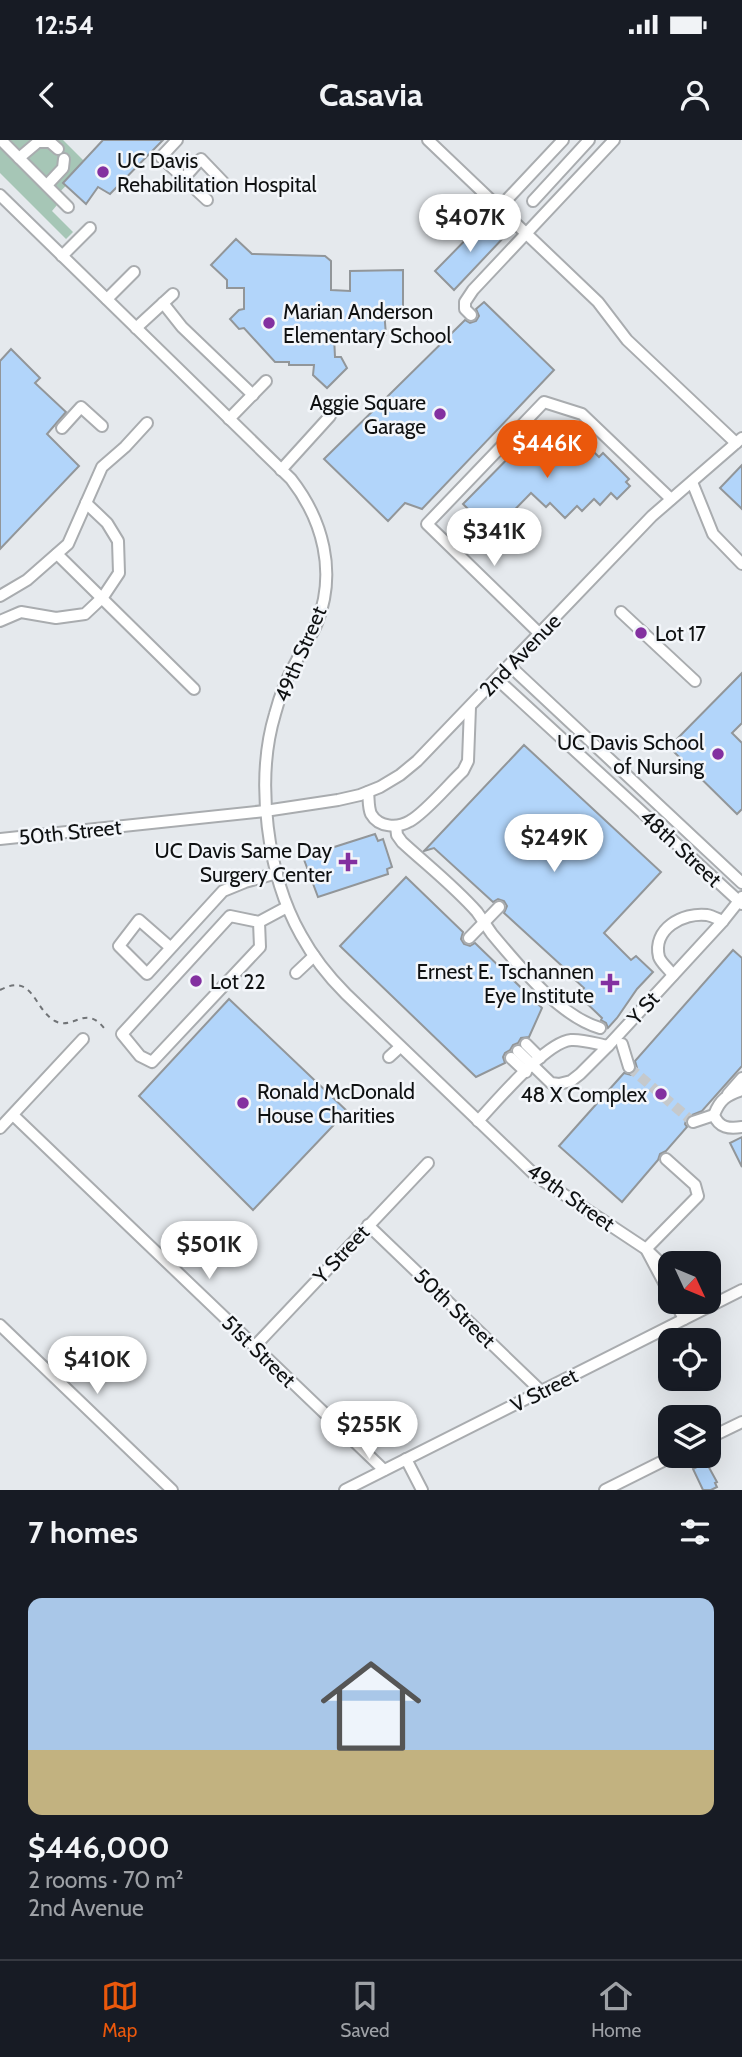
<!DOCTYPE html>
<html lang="en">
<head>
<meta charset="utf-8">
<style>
  body { margin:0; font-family:Cabin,sans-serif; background:#242831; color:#f1f3f6; height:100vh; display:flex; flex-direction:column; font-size:26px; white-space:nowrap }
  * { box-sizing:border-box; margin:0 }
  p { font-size:23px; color:#9ea1a6 }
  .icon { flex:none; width:38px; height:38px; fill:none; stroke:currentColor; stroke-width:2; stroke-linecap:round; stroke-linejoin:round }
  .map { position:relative; height:1350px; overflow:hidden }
  .sheet { display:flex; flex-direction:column; background:#171b24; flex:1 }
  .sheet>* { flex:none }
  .needle { width:46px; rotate:134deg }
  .controls { position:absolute; left:658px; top:1111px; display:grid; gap:14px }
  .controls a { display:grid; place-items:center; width:63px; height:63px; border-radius:14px; background:#171b24; box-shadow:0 7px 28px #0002; font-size:35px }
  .price { position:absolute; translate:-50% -60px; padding:0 16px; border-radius:24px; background:#fff; color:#222; font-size:23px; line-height:46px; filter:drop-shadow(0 2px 4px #0008) }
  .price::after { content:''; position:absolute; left:50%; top:42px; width:21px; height:16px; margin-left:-10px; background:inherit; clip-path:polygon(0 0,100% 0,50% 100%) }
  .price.current { background:#ea580c; color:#fff }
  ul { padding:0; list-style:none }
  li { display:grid; align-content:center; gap:14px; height:371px; padding:0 28px }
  li span { display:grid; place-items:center; height:217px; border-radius:14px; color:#555 }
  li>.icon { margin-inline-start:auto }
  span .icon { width:126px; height:126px; fill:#fffc; stroke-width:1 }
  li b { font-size:30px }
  h2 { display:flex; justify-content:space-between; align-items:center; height:84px; padding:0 28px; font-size:30px }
  .status { display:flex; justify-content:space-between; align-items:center; height:49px; padding:0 35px; background:#171b24; direction:ltr }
  .status svg { height:19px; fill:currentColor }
  header { display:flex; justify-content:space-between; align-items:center; height:91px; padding:0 28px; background:#171b24; font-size:32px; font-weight:700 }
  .menu { display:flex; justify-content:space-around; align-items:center; height:98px; border-top:2px solid #363941; background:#171b24; font-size:19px; color:#9ea1a6 }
  .menu a { display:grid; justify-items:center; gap:4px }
  .menu .current { color:#ea580c }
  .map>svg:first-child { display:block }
</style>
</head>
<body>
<div class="status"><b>12:54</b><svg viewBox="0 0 49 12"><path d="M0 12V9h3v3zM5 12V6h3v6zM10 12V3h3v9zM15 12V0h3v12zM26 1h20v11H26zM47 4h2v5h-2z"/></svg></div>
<header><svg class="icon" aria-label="back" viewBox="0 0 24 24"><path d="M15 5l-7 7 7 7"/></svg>Casavia<svg class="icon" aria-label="person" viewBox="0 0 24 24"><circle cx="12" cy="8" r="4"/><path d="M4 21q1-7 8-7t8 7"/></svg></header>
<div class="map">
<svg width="742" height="1350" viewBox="0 0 742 1350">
  <rect width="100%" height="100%" fill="#e5e9ed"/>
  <polygon fill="#a6c6b6" points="2,0 63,0 87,24 52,60 57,65 52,71 73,92 66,99 0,33 0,2"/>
  <g fill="#b2d5fa" stroke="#929699" stroke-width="2">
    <polygon points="103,0 163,0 110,54 98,47 86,64 63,43"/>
    <polygon points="487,78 506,95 454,150 435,131"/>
    <polygon points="236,99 252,114 325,116 331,121 331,150 350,151 350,131 403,130 403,170 384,170 386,195 334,196 335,217 341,217 347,228 327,248 313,235 314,225 289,225 289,222 275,222 244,188 239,189 230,179 239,170 244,169 244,148 227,148 227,140 211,125"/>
    <polygon points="484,162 554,230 422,369 405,363 388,381 324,319 465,180 470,183 476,181 479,176 476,169"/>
    <polygon points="11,209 40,238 35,243 66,272 47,294 79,326 0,409 0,221"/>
    <polygon points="564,283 599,317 603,313 629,339 626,342 630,346 617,359 611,353 600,365 594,359 582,371 577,366 565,378 550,363 546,367 531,353 488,397 468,377 472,373 463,364 528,298 539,308"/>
    <polygon points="742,325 742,369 720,348"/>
    <polygon points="742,533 742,583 732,593 742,603 742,669 737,674 669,607"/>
    <polygon points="524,605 661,732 604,793 631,820 636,816 653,832 637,849 617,878 608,888 606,883 601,880 602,878 578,855 584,848 572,837 573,836 504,773 507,766 504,761 498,759 493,762 434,708 424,711"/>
    <polygon points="375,694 378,701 383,699 392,727 387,729 388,734 318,757 303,717"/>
    <polygon points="406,737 463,792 461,799 464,804 470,806 475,803 542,868 529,897 521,898 518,903 513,905 510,910 505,913 503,917 505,923 476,937 340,806"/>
    <polygon points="733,810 742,818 742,926 702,971 687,977 685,984 687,987 666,1011 660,1014 658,1020 622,1062 559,1006 624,933 631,935 635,932 637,928 635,921"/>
    <polygon points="229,859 347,971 253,1070 139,956"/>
    <polygon points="742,997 742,1027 730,1003"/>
    <polygon points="706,1322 717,1342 715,1343 717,1347 711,1350 703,1350 693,1329"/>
  </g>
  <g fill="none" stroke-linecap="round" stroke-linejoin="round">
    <polyline stroke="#c5c9cc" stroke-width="10" stroke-dasharray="10 5" stroke-linecap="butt" points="629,927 693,982"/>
    <defs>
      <g id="minor">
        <polyline points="1,0 68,67"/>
        <polyline points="177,0 161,17 207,60"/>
        <polyline points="428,0 598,162 627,200 736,303"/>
        <polyline points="19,18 38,2 50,2 58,9"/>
        <polyline points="184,38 201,19 224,43"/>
        <polyline points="47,45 63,28 64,19"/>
        <path d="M 0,55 L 291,339 C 323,380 337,432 317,483 C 312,496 303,507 297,520 C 287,537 280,555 275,574 C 255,640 267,735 301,795 C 313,817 328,836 346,854 L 536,1036 L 646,1109 L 670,1154"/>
        <polyline points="533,61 589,0"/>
        <polyline points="499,68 563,0"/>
        <polyline points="62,116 90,88"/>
        <polyline points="107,159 134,132"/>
        <polyline points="163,163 182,187 253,255"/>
        <polyline points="471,175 465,169 465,162 473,150 614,0"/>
        <polyline points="136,188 173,154"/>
        <polyline points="229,279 266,241"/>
        <polyline points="62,288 81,267 102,286"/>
        <polyline points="281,330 330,276"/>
        <polyline points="692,342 713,394 742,424"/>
        <polyline points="57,414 194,549"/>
        <polyline points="0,456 27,440 68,404 102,327 125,307 147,283"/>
        <polyline points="621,472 695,541"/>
        <polyline points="0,481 21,472 56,478 85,474 103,457 119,433 118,401 107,383 86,363"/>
        <polyline points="540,494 427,384 544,262 582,274 671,359"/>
        <polyline points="510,526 742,743"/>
        <polyline points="497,539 742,764"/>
        <path d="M 368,652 C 369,659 368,667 371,674 C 379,688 398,688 410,681 C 425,673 449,644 463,631 L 468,621 L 470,567"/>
        <path d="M 396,686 L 397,695 L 402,702 C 427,725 454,746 477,772 C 482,779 487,787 492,794 C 519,826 559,876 600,888"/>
        <polyline points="0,699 265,671 338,660 360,655 380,647 400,635 417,621 652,376 742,298"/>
        <polyline points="259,782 230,776 122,894 140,916 152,922 260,807 259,782 287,767"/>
        <polyline points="469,798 499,767"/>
        <polyline points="171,808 139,780 119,806 147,834 223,751 245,742 277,733"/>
        <polyline points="296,833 314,816"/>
        <path d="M 673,835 C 669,829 661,823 659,817 C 652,789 683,772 707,775 C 712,776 718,779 723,781"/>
        <polyline points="526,904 540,918"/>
        <polyline points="622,904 629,927"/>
        <polyline points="518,911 551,943 559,944 571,941 580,934 608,906 723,781 742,757"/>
        <polyline points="389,917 400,907"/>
        <polyline points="511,918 526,932"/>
        <path d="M 742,950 C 727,955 720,959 714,975 C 719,988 729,989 742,987"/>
        <polyline points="728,954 742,938"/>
        <polyline points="13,975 384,1330"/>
        <path d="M 478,981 C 496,962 546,902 571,900 C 582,899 597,904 608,906"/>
        <polyline points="693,982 714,975"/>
        <polyline points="0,988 83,899"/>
        <polyline points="666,1019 695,1045 698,1056 646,1109 670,1132"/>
        <polyline points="368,1085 541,1251"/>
        <polyline points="675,1162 684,1179"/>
        <polyline points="0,1185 172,1350"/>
        <polyline points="255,1206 428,1023"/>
        <polyline points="709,1298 742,1282"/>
        <polyline points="406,1319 422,1350"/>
        <polyline points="345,1350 742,1150"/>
        <polyline points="605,1350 673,1316"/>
      </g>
    </defs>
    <use href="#minor" stroke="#a9acaf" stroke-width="14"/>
    <path stroke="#717477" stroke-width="2" stroke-dasharray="5 5" stroke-linecap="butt" d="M 0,850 C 34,832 33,869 55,881 C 73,891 85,864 104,888"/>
    <use href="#minor" stroke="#fff" stroke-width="10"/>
  </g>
  <g fill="#8330a0" stroke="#f3f6fa" stroke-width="2.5">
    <circle cx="103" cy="32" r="7"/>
    <circle cx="269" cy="183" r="7"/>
    <circle cx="440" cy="274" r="7"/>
    <circle cx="641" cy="493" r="7"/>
    <circle cx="718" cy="614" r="7"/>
    <path d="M344.5 711.5h7v7h7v7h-7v7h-7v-7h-7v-7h7z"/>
    <circle cx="196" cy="841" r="7"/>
    <path d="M606.5 832.5h7v7h7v7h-7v7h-7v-7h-7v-7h7z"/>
    <circle cx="661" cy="954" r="7"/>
    <circle cx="243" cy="963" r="7"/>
  </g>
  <g text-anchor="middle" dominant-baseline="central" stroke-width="5" stroke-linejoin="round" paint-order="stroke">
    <g font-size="21" fill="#0f1112" stroke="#f3f6fa" text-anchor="start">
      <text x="117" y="20">UC Davis<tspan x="117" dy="24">Rehabilitation Hospital</tspan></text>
      <text x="283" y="171">Marian Anderson<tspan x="283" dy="24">Elementary School</tspan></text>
      <text x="426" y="262" text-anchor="end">Aggie Square<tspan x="426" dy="24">Garage</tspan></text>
      <text x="655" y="493">Lot 17</text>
      <text x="704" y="602" text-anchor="end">UC Davis School<tspan x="704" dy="24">of Nursing</tspan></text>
      <text x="332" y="710" text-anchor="end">UC Davis Same Day<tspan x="332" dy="24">Surgery Center</tspan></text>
      <text x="594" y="831" text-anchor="end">Ernest E. Tschannen<tspan x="594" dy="24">Eye Institute</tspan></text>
      <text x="210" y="841">Lot 22</text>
      <text x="257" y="951">Ronald McDonald<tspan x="257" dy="24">House Charities</tspan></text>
      <text x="647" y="954" text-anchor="end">48 X Complex</text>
    </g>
    <g font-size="21" fill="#0f1112" stroke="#f3f6fa">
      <text transform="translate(300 514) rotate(-67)">49th Street</text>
      <text transform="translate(520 515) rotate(-46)">2nd Avenue</text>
      <text transform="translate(70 692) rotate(-6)">50th Street</text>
      <text transform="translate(681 708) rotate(43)">48th Street</text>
      <text transform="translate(643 868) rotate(-48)">Y St</text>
      <text transform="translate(571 1057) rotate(35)">49th Street</text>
      <text transform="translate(341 1114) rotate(-47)">Y Street</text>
      <text transform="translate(455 1168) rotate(44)">50th Street</text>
      <text transform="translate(259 1211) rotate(44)">51st Street</text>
      <text transform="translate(544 1250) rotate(-27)">V Street</text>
    </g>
  </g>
</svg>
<div class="controls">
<a><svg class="needle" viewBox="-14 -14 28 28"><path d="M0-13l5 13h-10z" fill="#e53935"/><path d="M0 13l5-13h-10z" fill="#9ea1a6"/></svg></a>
<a><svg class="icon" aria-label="locate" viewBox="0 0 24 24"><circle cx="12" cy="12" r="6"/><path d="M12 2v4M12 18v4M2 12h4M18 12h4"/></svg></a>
<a><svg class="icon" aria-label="layers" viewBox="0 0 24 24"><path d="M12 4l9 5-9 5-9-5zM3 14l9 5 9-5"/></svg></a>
</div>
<b class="price" style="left:470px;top:114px">$407K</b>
<b class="price current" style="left:547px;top:340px">$446K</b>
<b class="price" style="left:494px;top:428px">$341K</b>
<b class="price" style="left:554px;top:734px">$249K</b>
<b class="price" style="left:209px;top:1141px">$501K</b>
<b class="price" style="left:97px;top:1256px">$410K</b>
<b class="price" style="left:369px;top:1321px">$255K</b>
</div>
<section class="sheet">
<h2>7 homes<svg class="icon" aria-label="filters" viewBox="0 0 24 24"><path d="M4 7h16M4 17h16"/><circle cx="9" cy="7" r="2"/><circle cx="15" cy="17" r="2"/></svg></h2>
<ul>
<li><span style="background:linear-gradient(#a9c7e8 70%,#c2b280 0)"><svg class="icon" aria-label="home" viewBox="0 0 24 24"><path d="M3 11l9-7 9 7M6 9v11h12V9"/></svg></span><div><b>$446,000</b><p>2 rooms · 70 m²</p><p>2nd Avenue</p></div></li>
</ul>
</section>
<nav class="menu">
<a class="current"><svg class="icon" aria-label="map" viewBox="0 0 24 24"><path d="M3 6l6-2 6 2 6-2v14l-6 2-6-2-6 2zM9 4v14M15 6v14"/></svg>Map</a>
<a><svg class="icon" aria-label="saved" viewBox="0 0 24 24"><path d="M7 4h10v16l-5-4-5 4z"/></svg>Saved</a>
<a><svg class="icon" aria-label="home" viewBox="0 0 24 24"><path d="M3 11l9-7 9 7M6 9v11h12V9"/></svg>Home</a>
</nav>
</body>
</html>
